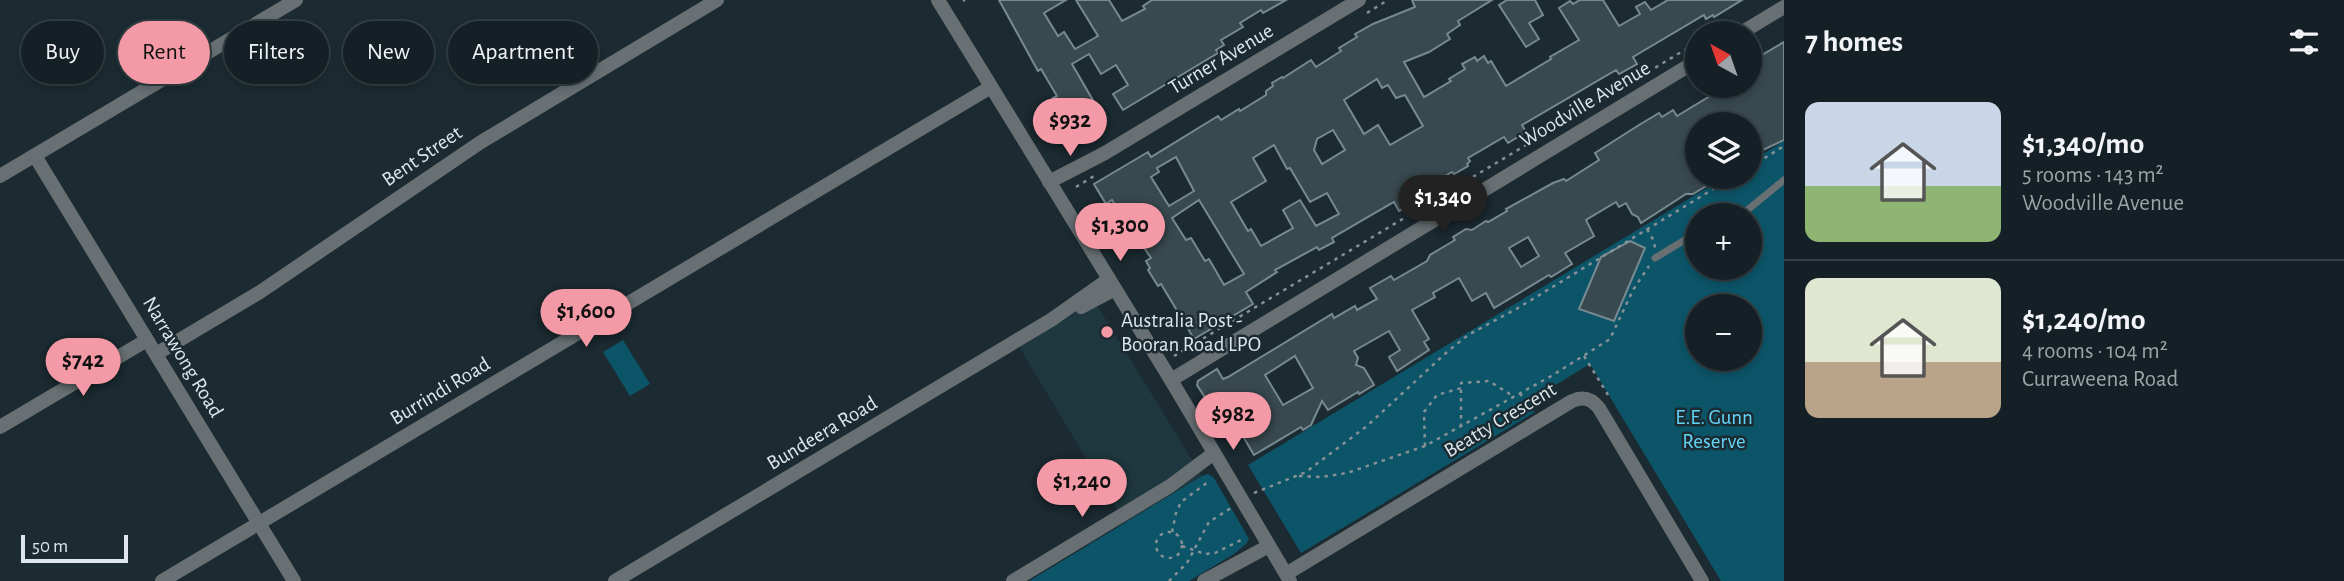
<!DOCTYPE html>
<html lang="en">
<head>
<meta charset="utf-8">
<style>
  body { margin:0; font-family:"Alegreya Sans",sans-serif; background:#1d282d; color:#f1f3f6; height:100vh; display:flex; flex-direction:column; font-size:26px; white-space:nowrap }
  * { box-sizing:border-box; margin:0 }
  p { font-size:23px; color:#9da3a7 }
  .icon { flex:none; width:38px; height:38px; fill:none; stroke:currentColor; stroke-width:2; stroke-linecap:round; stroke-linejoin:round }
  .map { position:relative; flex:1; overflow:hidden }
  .panel { display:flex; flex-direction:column; background:#142025; width:560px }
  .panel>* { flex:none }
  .hud { position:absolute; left:21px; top:21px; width:665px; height:63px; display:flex; gap:14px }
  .needle { width:46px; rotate:320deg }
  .buttons { position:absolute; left:1685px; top:21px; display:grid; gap:14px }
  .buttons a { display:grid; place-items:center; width:77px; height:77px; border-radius:50%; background:#142025; box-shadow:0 4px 10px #0003,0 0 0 2px #333e42; font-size:35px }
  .scale { position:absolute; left:21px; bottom:18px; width:107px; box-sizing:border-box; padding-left:7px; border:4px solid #dde6ea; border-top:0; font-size:19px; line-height:24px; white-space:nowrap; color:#dde6ea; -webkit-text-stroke:5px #1b2b31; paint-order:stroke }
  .price { position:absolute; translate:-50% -60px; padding:0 16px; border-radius:24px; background:#f49aa6; color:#111; font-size:23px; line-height:46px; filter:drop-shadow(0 2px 4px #0008) }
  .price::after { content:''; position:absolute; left:50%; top:42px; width:21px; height:16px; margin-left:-10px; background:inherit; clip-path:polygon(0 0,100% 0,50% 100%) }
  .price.selected { background:#222; color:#fff }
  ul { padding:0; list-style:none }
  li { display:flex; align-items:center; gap:21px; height:175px; padding:0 21px }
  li+li { border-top:2px solid #333e42 }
  li span { display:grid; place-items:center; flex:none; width:196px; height:140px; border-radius:14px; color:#555 }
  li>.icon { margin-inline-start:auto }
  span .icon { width:84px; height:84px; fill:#fffc; stroke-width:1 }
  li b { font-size:30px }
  h2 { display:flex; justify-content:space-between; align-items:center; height:84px; padding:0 21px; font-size:30px }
  .pill { padding:0 24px; border-radius:32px; background:#142025; box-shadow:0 4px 10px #0003,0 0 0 2px #333e42; font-size:24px; line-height:63px }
  .pill.selected { background:#f49aa6; color:#111 }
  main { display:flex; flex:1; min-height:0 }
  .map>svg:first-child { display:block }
</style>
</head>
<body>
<main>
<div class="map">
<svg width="1784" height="581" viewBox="0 0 1784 581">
  <rect width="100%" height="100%" fill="#1b2b31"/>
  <polygon fill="#1f373e" points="1087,289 1202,476 1125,523 1012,335"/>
  <g fill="#0c5468" fill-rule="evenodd">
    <path d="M 1784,141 L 1784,581 L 1721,581 L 1590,364 L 1529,401 L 1535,412 L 1301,553 L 1248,465 L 1725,177 L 1750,177 L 1750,162 ZM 1698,215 L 1750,215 L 1750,268 L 1698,268 ZM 1698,306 L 1750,306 L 1750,359 L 1698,359 Z"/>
    <polygon points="623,340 650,384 630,396 603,352"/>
    <polygon points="1208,474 1214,478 1249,539 1246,544 1234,554 1189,581 1029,581 1202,476"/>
  </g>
  <g fill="#38494f" stroke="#788a91" stroke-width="2" fill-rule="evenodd">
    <polygon points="999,0 1066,0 1044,13 1058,36 1064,32 1075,49 1098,36 1076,0 1109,0 1122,21 1145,9 1143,6 1152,0 1286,0 1263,13 1261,10 1240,23 1243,27 1221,40 1224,45 1216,50 1218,53 1123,110 1113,94 1128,85 1116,65 1101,74 1089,54 1072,64 1105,121 1093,130 1094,132 1084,138 1082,135 1075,138 1053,98 1057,96 1041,69 1038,71"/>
    <path d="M 1412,0 L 1492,0 L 1458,21 L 1460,25 L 1447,34 L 1450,39 L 1429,52 L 1404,62 L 1424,97 L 1451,81 L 1449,79 L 1465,69 L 1462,64 L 1475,57 L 1477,61 L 1484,56 L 1488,63 L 1491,61 L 1506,86 L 1551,59 L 1550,57 L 1579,40 L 1559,8 L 1570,1 L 1573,4 L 1580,0 L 1603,0 L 1619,26 L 1640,14 L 1636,7 L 1645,2 L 1651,10 L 1668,0 L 1742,0 L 1714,17 L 1713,15 L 1706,19 L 1704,15 L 1633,57 L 1637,64 L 1619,74 L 1616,70 L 1522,125 L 1526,132 L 1508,143 L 1504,137 L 1468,158 L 1470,161 L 1467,164 L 1468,166 L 1454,174 L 1452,172 L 1409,197 L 1412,203 L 1399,211 L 1394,202 L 1332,238 L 1334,242 L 1319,250 L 1317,247 L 1275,270 L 1277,272 L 1246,292 L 1253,304 L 1194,339 L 1161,284 L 1158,286 L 1148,270 L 1150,268 L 1146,261 L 1151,258 L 1130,227 L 1112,200 L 1106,204 L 1094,184 L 1148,152 L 1151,157 L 1218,116 L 1221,120 L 1239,109 L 1240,111 L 1266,95 L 1266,91 L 1273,86 L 1272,83 L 1282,77 L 1283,78 L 1311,60 L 1316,67 L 1341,51 L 1339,48 L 1357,37 L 1355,34 L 1373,24 L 1415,7 ZM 1377,79 L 1382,88 L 1388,85 L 1396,98 L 1405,95 L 1423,126 L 1390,145 L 1378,125 L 1364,134 L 1344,100 ZM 1333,130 L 1345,150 L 1322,164 L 1314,150 L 1317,139 ZM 1274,145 L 1287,169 L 1290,168 L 1310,202 L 1327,193 L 1339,214 L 1316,226 L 1300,200 L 1283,210 L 1293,228 L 1261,246 L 1251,229 L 1248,231 L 1231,202 L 1266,181 L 1253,158 ZM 1176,157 L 1194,191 L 1169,206 L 1151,177 L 1159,172 L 1157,168 ZM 1199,200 L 1244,274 L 1224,285 L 1209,259 L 1205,261 L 1191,238 L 1186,240 L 1172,218 Z"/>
    <polygon points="1507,0 1535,0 1543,15 1529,23 1539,39 1526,47 1499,5"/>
    <path d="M 1784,42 L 1784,140 L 1763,150 L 1750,124 L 1698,124 L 1698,177 L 1721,177 L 1693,194 L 1686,194 L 1641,223 L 1638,217 L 1632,214 L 1626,203 L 1619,207 L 1616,202 L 1586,220 L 1594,236 L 1565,253 L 1572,264 L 1551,277 L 1549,275 L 1494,308 L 1486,293 L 1472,301 L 1459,278 L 1433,293 L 1435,297 L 1412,310 L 1429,339 L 1424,342 L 1429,350 L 1397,371 L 1389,357 L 1400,350 L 1389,331 L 1354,351 L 1358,358 L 1356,365 L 1364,368 L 1374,385 L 1359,394 L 1358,392 L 1328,410 L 1322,401 L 1311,425 L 1303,430 L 1301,427 L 1254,455 L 1244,438 L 1249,435 L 1228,401 L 1213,410 L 1197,385 L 1198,381 L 1217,369 L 1223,379 L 1228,377 L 1332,314 L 1334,318 L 1355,306 L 1357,310 L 1377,299 L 1370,288 L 1391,276 L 1394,280 L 1427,261 L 1430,255 L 1455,240 L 1453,237 L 1466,229 L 1472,230 L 1486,221 L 1488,222 L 1507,211 L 1506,209 L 1553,183 L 1564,179 L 1566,181 L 1599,160 L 1595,153 L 1639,125 L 1659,113 L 1662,117 L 1673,110 L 1677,116 L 1710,96 L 1707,92 L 1719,86 L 1750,86 L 1750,62 ZM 1528,237 L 1539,256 L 1521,267 L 1509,248 ZM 1295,356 L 1313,388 L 1283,405 L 1265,375 Z"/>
    <polygon points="1630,241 1645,248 1614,321 1579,309 1601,257"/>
  </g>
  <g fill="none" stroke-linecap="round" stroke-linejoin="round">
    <g stroke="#859196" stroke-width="2.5" stroke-dasharray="3.5 5" stroke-linecap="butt">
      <polyline points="963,1 965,0"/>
      <polyline points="1367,13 1388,0"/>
      <polyline points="1712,33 1730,22"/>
      <polyline points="1750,167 1784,146"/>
      <polyline points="1076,187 1094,176"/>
      <polyline points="1647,229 1654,241 1655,248"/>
      <polyline points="1174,356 1698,42"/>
      <polyline points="1584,356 1608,395"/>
      <polyline points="1520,393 1531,411"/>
      <polyline points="1461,427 1461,383 1489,381 1513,396"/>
      <polyline points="1425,446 1424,412 1437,395 1461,388"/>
      <polyline points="1299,476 1321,477 1347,473 1425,446 1553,375 1610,339 1633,290 1649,266"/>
      <polyline points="1254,493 1306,472 1367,426 1447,352 1468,335 1518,308 1733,177"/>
      <polyline points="1172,532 1176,513 1181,502 1208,482"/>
      <circle cx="1169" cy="545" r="13"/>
      <polyline points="1182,546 1205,554 1215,553 1243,539"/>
      <polyline points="1169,581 1187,563 1209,522 1231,508"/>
    </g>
    <g stroke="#687073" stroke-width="7">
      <polyline points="1736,215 1745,212 1784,180"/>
      <polyline points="1655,258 1698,232"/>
    </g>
    <g stroke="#687073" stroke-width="14">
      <polyline points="35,156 294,581"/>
      <polyline points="0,176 296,0"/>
      <polyline points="1049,182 1105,153 1359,0"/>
      <polyline points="1081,307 1115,289"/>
      <polyline points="156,354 260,292 481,142 717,0"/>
      <polyline points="0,427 147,340"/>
      <path d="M 1286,574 L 1572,401 C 1583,396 1591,398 1599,408 L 1702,581"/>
      <polyline points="162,581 991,87"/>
      <polyline points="615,581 1051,320 1109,279"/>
      <polyline points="1013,581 1170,486 1214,453"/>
    </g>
    <g stroke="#687073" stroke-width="14">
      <polyline points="938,0 1171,380 1290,581"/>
      <polyline points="1741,33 1784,7"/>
      <polyline points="1171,380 1698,60"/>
      <polyline points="1204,581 1269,546"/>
    </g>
  </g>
  <circle fill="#f49aa6" stroke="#1b2b31" stroke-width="2.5" cx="1107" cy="332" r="7"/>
  <g text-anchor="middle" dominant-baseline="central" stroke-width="5" stroke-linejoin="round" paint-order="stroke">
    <g font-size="21" fill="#dde6ea" stroke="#1b2b31">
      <text transform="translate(1221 59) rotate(-31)">Turner Avenue</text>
      <text transform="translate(1585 104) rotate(-31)">Woodville Avenue</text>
      <text transform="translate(422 156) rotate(-34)">Bent Street</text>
      <text transform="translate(183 357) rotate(59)">Narrawong Road</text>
      <text transform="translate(440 391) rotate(-31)">Burrindi Road</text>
      <text transform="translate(1500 420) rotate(-31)">Beatty Crescent</text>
      <text transform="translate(822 433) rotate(-31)">Bundeera Road</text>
    </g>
    <g font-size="21" fill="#dde6ea" stroke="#1b2b31" text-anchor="start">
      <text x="1121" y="320">Australia Post -<tspan x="1121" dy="24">Booran Road LPO</tspan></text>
    </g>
    <g font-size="21" fill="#63d3f6" stroke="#1b2b31">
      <text x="1714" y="417">E.E. Gunn<tspan x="1714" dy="24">Reserve</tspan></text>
    </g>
  </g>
</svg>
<div class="buttons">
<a><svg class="needle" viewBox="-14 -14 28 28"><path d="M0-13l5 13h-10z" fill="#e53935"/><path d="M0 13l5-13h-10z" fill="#9da3a7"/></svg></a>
<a><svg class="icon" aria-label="layers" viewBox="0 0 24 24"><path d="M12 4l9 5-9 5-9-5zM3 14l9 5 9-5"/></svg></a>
<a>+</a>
<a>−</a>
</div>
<div class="scale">50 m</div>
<b class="price" style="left:1070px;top:158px">$932</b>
<b class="price selected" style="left:1443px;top:235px">$1,340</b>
<b class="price" style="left:1120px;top:263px">$1,300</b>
<b class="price" style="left:586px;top:349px">$1,600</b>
<b class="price" style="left:83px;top:398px">$742</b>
<b class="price" style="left:1233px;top:452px">$982</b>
<b class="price" style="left:1082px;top:519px">$1,240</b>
<div class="hud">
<a class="pill">Buy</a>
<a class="pill selected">Rent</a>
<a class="pill">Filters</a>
<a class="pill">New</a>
<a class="pill">Apartment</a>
</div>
</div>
<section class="panel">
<h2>7 homes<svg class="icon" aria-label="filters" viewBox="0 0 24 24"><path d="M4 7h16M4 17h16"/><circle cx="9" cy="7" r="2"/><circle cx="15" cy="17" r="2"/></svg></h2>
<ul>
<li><span style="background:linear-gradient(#c9d6e8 60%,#8fb573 0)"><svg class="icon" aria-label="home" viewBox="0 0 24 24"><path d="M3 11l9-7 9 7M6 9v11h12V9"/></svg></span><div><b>$1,340/mo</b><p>5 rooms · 143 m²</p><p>Woodville Avenue</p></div></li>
<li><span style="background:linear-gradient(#dfe7d0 60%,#b9a48a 0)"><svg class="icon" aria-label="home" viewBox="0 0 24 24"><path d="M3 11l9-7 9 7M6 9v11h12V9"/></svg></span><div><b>$1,240/mo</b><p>4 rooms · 104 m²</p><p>Curraweena Road</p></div></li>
</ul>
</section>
</main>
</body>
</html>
